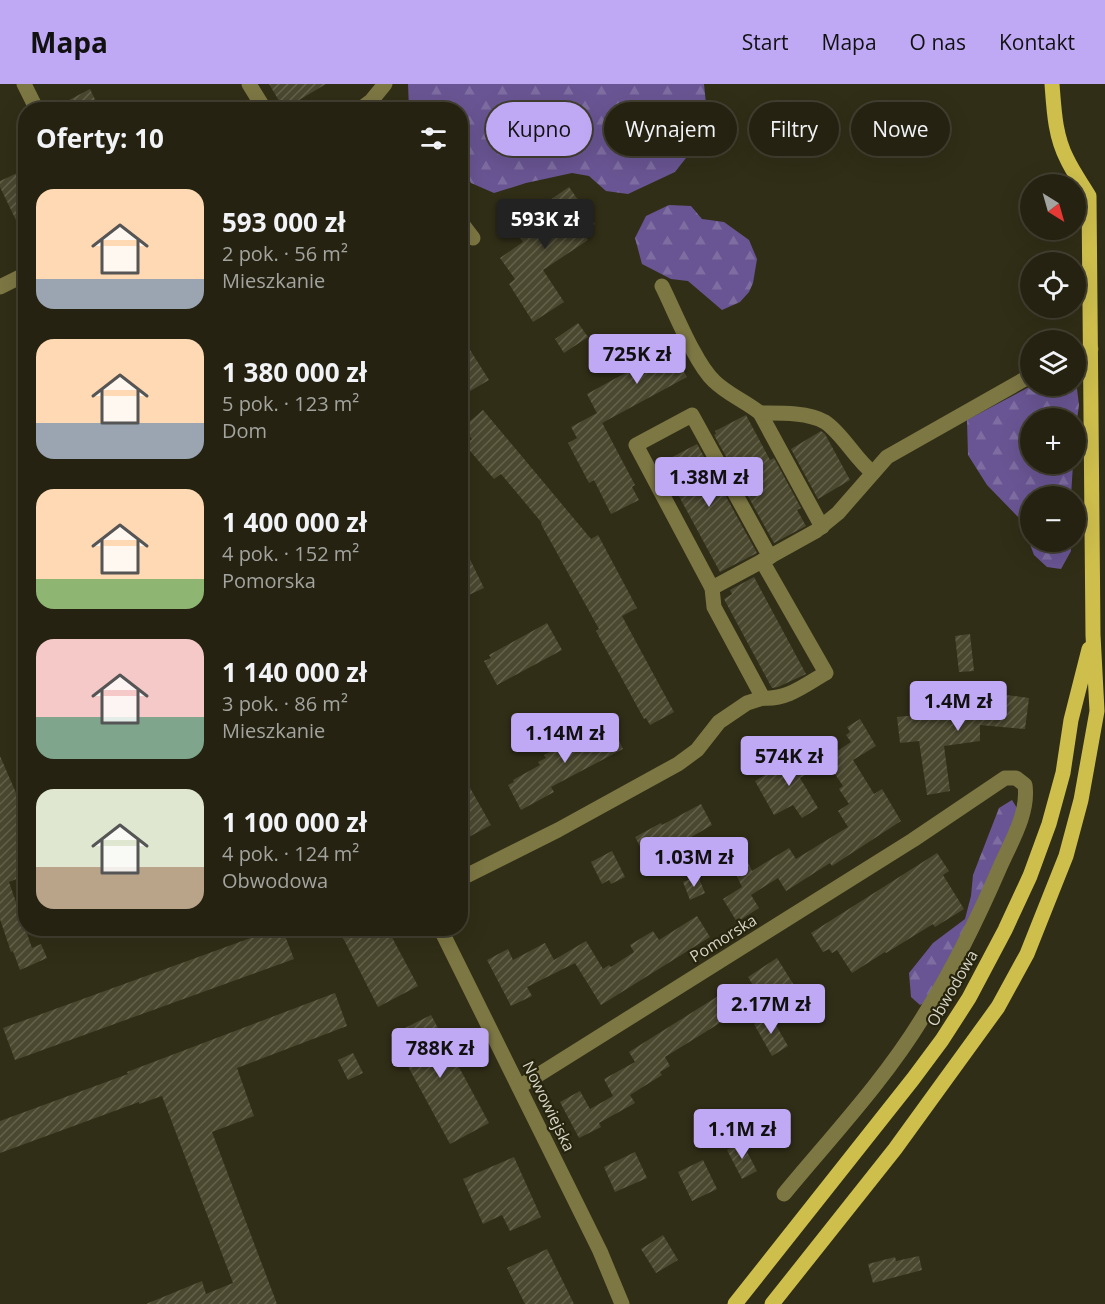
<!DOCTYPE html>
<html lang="pl">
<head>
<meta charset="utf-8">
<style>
  body { margin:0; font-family:"Open Sans",sans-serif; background:#312f1f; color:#f1f3f6; height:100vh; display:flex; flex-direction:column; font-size:22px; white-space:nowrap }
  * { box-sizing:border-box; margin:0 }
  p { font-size:20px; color:#a3a49f }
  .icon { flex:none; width:33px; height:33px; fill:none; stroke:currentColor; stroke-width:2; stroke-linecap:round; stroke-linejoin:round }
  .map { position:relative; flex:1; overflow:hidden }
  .drawer { position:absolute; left:18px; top:18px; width:450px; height:834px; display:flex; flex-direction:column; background:#252211; border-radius:24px; box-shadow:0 6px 24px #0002,0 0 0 2px #423f31 }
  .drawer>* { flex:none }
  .hud { position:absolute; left:486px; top:18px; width:528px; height:54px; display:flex; gap:12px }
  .needle { width:39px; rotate:143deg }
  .fabs { position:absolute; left:1020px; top:90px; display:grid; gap:12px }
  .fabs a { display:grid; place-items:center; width:66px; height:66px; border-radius:50%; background:#252211; box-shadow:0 6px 24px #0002,0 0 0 2px #423f31; font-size:30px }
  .price { position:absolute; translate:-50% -51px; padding:0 14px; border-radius:6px; background:#bfa8f4; color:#111; font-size:20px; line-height:39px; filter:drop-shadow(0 2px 3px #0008) }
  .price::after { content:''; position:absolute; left:50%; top:36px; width:18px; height:14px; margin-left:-9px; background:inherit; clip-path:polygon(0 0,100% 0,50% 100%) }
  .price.current { background:#222; color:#fff }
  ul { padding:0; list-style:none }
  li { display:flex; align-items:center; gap:18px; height:150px; padding:0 18px }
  li span { display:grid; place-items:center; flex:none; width:168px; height:120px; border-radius:18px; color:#555 }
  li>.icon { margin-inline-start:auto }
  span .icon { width:72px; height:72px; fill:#fffc; stroke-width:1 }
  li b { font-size:26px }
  h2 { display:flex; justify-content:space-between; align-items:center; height:72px; padding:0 18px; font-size:26px }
  .chip { padding:0 21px; border-radius:27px; background:#252211; box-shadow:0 6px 24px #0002,0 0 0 2px #423f31; font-size:21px; line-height:54px }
  .chip.current { background:#bfa8f4; color:#111 }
  header { display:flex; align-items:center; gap:36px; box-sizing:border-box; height:84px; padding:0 30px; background:#bfa8f4; color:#111 }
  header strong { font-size:28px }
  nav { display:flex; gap:33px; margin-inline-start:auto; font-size:21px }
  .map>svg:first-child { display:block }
</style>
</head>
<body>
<header>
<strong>Mapa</strong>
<nav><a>Start</a><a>Mapa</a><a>O nas</a><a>Kontakt</a></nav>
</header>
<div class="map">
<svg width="1105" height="1220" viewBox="0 0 1105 1220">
  <defs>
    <pattern id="forest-firs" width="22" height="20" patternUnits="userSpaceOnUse" patternTransform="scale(1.5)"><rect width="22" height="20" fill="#695593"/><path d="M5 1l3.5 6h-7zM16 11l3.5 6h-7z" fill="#7e6da1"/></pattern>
    <pattern id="building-hatch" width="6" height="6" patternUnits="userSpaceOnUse" patternTransform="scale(1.5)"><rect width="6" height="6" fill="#4b4830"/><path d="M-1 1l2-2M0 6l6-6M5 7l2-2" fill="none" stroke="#64624c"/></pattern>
  </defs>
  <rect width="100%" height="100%" fill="#312e17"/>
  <g fill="url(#forest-firs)">
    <polygon points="408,0 704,0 707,30 693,65 675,88 628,110 606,107 589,92 572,89 526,99 494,109 471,99 461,80 460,26 409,25"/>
    <polygon points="669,121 691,122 702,135 724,138 749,156 757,175 753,199 749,208 740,218 722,226 688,197 671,195 642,180 635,154 646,132"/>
    <polygon points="1076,297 1079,321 1076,343 1076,334 1030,334 1030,380 1073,380 1071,412 1030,412 1030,458 1071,458 1071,467 1061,485 1047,483 1034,471 1021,436 987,401 968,371 967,336 1031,302 1076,302"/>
    <polygon points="1012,716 1020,729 934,915 920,921 911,913 909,889 933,859 965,835 971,812 973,791 999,724"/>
  </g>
  <g fill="url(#building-hatch)">
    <polygon points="269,0 326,0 284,25"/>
    <polygon points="90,5 100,26 50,26"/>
    <polygon points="26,85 26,157 0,103 0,97"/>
    <polygon points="569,103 595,140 583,148 588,156 543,186 564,218 533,238 509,200 515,195 500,174 523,158 512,142"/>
    <polygon points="578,239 588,253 564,269 555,255"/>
    <polygon points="460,250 489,296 460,313"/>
    <polygon points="671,264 687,293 602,339 587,310"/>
    <polygon points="483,326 591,455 598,451 637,524 622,532 674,628 650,641 646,634 644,635 596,547 599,545 541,440 542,439 501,390 494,395 465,361 472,355 462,344"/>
    <polygon points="597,329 635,401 632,403 639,416 611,430 594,396 589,399 568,359 577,354 571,343"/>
    <polygon points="746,331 770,376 774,374 801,424 797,426 806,442 774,459 714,351 716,350 715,347"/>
    <polygon points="821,347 825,350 850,396 818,415 791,365"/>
    <polygon points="697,360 757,469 720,488 661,379"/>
    <polygon points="460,455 484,504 460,515"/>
    <polygon points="754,493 806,590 778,603 772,604 724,515 732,510 730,506"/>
    <polygon points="547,539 562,566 497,601 484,577 491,574 489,571"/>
    <polygon points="970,550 974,587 959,588 955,552"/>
    <polygon points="1006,611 1029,614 1025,645 980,641 980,657 944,662 950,707 927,711 919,657 900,659 897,633 956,627 954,619"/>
    <polygon points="860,635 876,662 853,676 874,710 882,705 901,737 832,782 830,779 786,807 778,794 751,811 759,824 737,838 723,815 742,803 727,771 742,765 752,787 789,764 796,775 848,743 838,727 849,720 839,705 843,702 825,675 851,658 846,651 850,648 847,643"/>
    <polygon points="609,637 623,665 551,703 554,708 521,726 508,701 514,698 513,696 540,681 538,678 546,674 544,671"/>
    <polygon points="807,669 817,684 800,694 818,724 802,734 793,721 774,731 755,697 786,678 788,681"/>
    <polygon points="0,672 26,732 26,791 9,798 32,864 41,860 47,874 20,886 13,867 11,868 0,835"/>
    <polygon points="460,686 491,741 467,754 460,743"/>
    <polygon points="701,720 712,741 648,778 635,753 661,739 662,741"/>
    <polygon points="612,767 625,793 611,800 609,796 602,800 591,778"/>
    <polygon points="937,769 949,787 943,791 964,825 935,843 933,840 886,869 885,868 852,889 837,866 832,869 829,865 823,868 811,849"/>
    <polygon points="698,792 705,809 690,816 683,798"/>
    <polygon points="697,832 710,853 601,921 575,879 527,903 532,912 511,922 487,876 508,865 513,876 545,859 554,876 586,857 603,885 609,881 611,883 634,868 630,861 653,847 659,856"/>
    <polygon points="278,844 282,844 294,875 15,976 3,944"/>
    <polygon points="338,844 387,844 418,902 378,923"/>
    <polygon points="777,874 797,906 767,924 748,893"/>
    <polygon points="335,909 347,942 237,984 254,1032 212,1048 277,1220 146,1220 202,1197 206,1210 233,1199 162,1012 139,1020 139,1018 0,1069 0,1037 128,990 127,988"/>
    <polygon points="723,909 736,929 665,973 670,982 660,988 662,991 630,1011 635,1019 599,1039 601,1043 579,1054 560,1018 580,1007 590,1025 613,1012 604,995 635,978 629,968"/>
    <polygon points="431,931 489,1039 450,1060 391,951"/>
    <polygon points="770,931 788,962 772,972 754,940"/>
    <polygon points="353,969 363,989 348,996 338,976"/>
    <polygon points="742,1058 757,1087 742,1095 727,1066"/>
    <polygon points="635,1068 647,1094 615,1108 604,1083"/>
    <polygon points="514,1073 541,1133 510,1147 502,1131 483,1140 463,1095"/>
    <polygon points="703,1076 717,1105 692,1117 678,1088"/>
    <polygon points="663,1151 678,1176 656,1189 641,1165"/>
    <polygon points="547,1165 574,1220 525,1220 507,1184"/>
    <polygon points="919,1172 922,1186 873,1199 868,1180 895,1173 896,1177"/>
  </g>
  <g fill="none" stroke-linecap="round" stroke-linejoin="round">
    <g stroke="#7d7744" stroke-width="15">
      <polyline points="24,0 37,26"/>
      <polyline points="249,0 265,26"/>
      <polyline points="359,26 371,17 385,0"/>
      <polyline points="460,137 473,154"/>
      <path d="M 662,202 C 675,228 695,279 714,297 C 727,310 745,317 760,329 L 822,443"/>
      <polyline points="0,203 26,190"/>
      <polyline points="1076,271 1091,265"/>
      <path d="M 760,329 C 778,329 808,328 825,338 C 843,350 855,375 873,389"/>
      <polyline points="712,504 762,477"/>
      <path d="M 763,614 C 788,616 806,600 826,589 L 762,477 L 816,447 L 838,429 L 887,373 L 1030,292"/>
      <polyline points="460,795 558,746 678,680 697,666 719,638 747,619 763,614 714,523 712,504 636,361 692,331 770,473"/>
      <polyline points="440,844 600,1167 622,1220"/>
      <path d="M 519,1003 L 913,756 L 1005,694 L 1016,694 L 1025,701 C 1029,729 1011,758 1000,783 C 978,834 953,885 923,933 C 884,997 832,1052 784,1110"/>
    </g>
    <g stroke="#cebf4d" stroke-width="15">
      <polyline points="735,1220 913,995 942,956 969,914 1005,846 1030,792 1049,740 1063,689 1071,636 1089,565"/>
      <path d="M 772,1220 L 895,1065 L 998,923 L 1027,870 L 1066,772 L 1081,716 L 1097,627 L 1093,551 L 1089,112 C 1082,100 1073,88 1067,75 C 1055,52 1054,26 1052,0"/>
    </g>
  </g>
  <g text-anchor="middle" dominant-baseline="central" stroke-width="4.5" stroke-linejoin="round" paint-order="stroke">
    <g font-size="16" fill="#d7d5c7" stroke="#27240d">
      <text transform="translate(723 854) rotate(-32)">Pomorska</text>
      <text transform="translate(952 904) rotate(-60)">Obwodowa</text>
      <text transform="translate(549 1022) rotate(64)">Nowowiejska</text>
    </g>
  </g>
</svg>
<div class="fabs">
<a><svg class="needle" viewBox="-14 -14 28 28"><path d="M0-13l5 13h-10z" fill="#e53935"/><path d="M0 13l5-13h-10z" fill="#a3a49f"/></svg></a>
<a><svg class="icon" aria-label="locate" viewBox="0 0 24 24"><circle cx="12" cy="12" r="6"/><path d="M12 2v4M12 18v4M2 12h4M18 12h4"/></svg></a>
<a><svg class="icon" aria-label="layers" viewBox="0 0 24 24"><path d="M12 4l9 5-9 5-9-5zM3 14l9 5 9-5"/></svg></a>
<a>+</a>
<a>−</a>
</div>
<b class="price current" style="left:545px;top:166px">593K zł</b>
<b class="price" style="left:637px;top:301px">725K zł</b>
<b class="price" style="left:709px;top:424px">1.38M zł</b>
<b class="price" style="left:958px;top:648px">1.4M zł</b>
<b class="price" style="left:565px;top:680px">1.14M zł</b>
<b class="price" style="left:789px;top:703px">574K zł</b>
<b class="price" style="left:694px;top:804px">1.03M zł</b>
<b class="price" style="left:771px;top:951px">2.17M zł</b>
<b class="price" style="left:440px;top:995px">788K zł</b>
<b class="price" style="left:742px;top:1076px">1.1M zł</b>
<div class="hud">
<a class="chip current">Kupno</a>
<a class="chip">Wynajem</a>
<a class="chip">Filtry</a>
<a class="chip">Nowe</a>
</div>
<section class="drawer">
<h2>Oferty: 10<svg class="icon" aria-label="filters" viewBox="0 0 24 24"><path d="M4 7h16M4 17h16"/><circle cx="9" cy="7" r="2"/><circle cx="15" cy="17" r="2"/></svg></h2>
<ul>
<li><span style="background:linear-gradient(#ffd9b3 75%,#9aa5b1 0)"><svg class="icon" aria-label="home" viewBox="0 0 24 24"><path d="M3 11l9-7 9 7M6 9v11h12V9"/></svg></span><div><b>593 000 zł</b><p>2 pok. · 56 m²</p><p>Mieszkanie</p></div></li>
<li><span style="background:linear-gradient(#ffd9b3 70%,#9aa5b1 0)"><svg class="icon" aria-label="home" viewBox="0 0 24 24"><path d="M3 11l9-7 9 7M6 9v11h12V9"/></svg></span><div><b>1 380 000 zł</b><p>5 pok. · 123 m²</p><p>Dom</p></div></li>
<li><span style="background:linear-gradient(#ffd9b3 75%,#8fb573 0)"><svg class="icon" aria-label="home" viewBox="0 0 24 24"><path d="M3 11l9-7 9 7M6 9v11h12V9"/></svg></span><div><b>1 400 000 zł</b><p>4 pok. · 152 m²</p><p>Pomorska</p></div></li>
<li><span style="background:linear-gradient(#f6c9c9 65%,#7fa58c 0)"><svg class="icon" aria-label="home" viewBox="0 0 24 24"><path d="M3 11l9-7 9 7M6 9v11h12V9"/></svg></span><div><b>1 140 000 zł</b><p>3 pok. · 86 m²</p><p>Mieszkanie</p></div></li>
<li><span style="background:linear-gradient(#dfe7d0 65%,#b9a48a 0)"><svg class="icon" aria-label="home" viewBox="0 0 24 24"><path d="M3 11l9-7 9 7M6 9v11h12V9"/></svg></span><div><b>1 100 000 zł</b><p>4 pok. · 124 m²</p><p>Obwodowa</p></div></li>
</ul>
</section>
</div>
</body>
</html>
